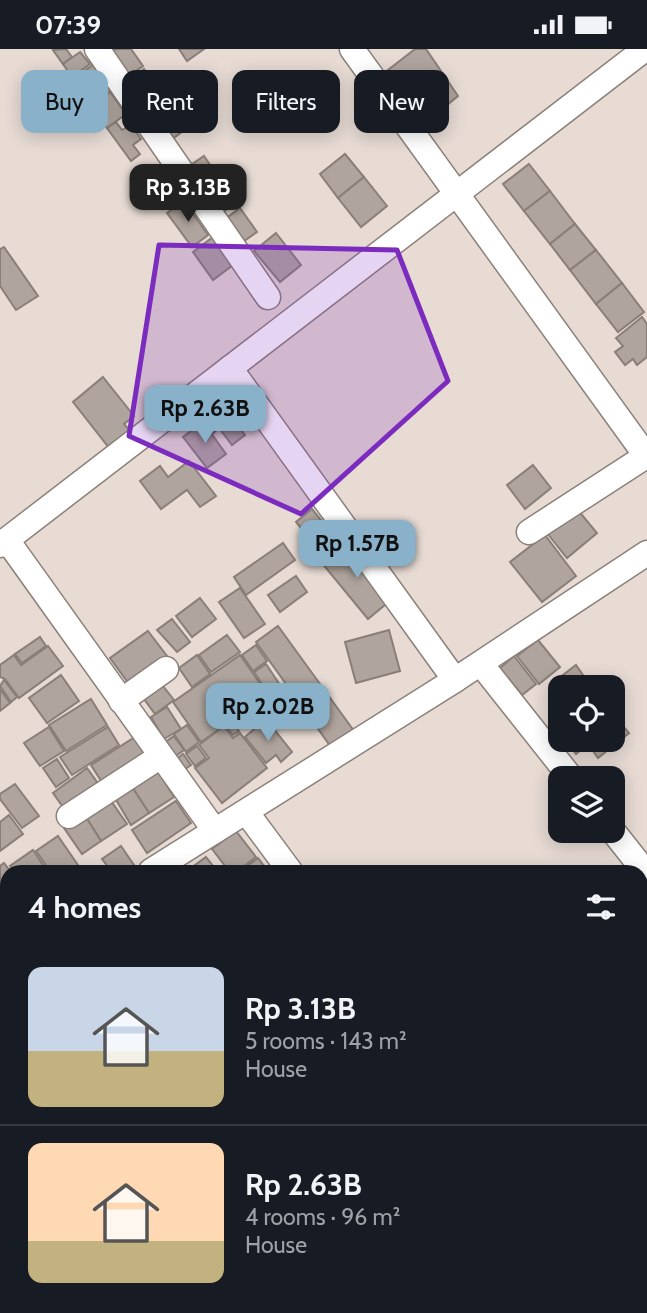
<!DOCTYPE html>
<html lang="en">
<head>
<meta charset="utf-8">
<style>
  body { margin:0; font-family:Cabin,sans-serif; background:#20242c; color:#f1f3f6; height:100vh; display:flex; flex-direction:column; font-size:26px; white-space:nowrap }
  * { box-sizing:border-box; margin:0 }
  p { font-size:23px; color:#9ea1a6 }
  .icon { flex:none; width:38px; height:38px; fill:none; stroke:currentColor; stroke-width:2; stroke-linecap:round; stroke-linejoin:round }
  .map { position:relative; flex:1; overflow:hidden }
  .panel { position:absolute; left:0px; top:816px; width:648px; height:450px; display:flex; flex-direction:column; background:#171b24; border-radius:21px 21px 0 0; box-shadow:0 4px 18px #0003 }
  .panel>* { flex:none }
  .banner { position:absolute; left:21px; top:21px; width:606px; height:63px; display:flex; gap:14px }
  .controls { position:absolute; left:548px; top:626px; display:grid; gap:14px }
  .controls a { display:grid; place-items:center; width:77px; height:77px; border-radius:14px; background:#171b24; box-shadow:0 4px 18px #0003; font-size:35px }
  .price { position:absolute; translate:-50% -60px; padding:0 16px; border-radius:14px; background:#89b1c9; color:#111; font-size:23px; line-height:46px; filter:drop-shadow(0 2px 4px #0008) }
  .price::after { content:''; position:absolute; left:50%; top:42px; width:21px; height:16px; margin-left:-10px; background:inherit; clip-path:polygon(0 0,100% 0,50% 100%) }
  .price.active { background:#222; color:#fff }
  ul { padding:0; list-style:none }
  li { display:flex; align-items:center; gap:21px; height:175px; padding:0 28px }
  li+li { border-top:2px solid #363941 }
  li span { display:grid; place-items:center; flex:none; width:196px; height:140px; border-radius:14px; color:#555 }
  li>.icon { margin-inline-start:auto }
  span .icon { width:84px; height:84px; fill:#fffc; stroke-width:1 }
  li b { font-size:30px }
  h2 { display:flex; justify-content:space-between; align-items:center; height:84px; padding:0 28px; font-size:30px }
  .tag { padding:0 24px; border-radius:14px; background:#171b24; box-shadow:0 4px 18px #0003; font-size:24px; line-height:63px }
  .tag.active { background:#89b1c9; color:#111 }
  .status { display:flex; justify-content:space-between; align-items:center; height:49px; padding:0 35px; background:#171b24; direction:ltr }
  .status svg { height:19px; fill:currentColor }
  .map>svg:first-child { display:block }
</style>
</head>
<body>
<div class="status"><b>07:39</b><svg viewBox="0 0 49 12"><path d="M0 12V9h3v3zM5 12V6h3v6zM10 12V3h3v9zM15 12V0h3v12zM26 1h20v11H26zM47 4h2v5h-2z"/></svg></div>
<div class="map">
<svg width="647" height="1264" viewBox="0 0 647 1264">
  <rect width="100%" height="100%" fill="#e7dbd4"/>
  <g fill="#b0a59e" stroke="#897f78" stroke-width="2">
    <polygon points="66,0 72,8 63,15 53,1"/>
    <polygon points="116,0 131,0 143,17 125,30 108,6"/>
    <polygon points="179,0 204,0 187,12"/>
    <polygon points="415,0 426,0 458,47 425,74 388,21"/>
    <polygon points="80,3 90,15 72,28 63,15"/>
    <polygon points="93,16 111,42 91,57 72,31"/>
    <polygon points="144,20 160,42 144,53 128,32"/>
    <polygon points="161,42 175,61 156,75 142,55"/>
    <polygon points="110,43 126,65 107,79 91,57"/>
    <polygon points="174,62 187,79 167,94 154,76"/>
    <polygon points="116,73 122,81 131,76 141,90 133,96 140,105 131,112 107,79"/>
    <polygon points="345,105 364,128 338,149 320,125"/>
    <polygon points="204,107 222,133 204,146 185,120"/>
    <polygon points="529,115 550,142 524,162 503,135"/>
    <polygon points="150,122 171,151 161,158 140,129"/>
    <polygon points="364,128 387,157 361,178 338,149"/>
    <polygon points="226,135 238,152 219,166 207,149"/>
    <polygon points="550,142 575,175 550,195 524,162"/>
    <polygon points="184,152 208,186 192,198 167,164"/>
    <polygon points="240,159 257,183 241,194 225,170"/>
    <polygon points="575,175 596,201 570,221 550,195"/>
    <polygon points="276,184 301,216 280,233 254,202"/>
    <polygon points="213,188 233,216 213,231 193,203"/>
    <polygon points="4,198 38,247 16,261 0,237 0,200"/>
    <polygon points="596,201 622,234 596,255 570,221"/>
    <polygon points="622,234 644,263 618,283 596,255"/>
    <polygon points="642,268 647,275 647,308 637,316 633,310 625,316 615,303 623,297 616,289"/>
    <polygon points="103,328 134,367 124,375 131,383 110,400 73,353"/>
    <polygon points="213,362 224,375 213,384 202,371"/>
    <polygon points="231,369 245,386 232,396 219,379"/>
    <polygon points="203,373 226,405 207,419 183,388"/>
    <polygon points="189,412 216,447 200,458 187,441 161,460 140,432 160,417 168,428"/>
    <polygon points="533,416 551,439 525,460 507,436"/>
    <polygon points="312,460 337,491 321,504 296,473"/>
    <polygon points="577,460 597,484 567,509 547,484"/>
    <polygon points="545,486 576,527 542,553 510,513"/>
    <polygon points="346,493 392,550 368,570 321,513"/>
    <polygon points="283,494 295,511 246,546 234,528"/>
    <polygon points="296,527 307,543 280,563 268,546"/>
    <polygon points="240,539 265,575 244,589 219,553"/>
    <polygon points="200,549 216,570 192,588 176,567"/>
    <polygon points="172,570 190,593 177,603 157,581"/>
    <polygon points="278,577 354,682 331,698 256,593"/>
    <polygon points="389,581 400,622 356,634 345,593"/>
    <polygon points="148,582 167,607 129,635 110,609"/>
    <polygon points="227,586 240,603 211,623 199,606"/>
    <polygon points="40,588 46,597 22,614 15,605"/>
    <polygon points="538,591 560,618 539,635 517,607"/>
    <polygon points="256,596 267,612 253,622 242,606"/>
    <polygon points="48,597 63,617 19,649 5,630 0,628 0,616 14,606 21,616"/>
    <polygon points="197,606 210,625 192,638 179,619"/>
    <polygon points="240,606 268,646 201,693 173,653"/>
    <polygon points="514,607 536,635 522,646 500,619"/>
    <polygon points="266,615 280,636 268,644 254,623"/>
    <polygon points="576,616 592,639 560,639 560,649 550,636"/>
    <polygon points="61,626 79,652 47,674 29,649"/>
    <polygon points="4,631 17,648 11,653 0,637"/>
    <polygon points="163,637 174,651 155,665 144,650"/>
    <polygon points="0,640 10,654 0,662"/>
    <polygon points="91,650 107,676 66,702 49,676"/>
    <polygon points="612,654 623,667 612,675"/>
    <polygon points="167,658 181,680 164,690 151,668"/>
    <polygon points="266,670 292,703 281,713 276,706 266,714 245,688"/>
    <polygon points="618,671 629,684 598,709 588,695 593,691 612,691 612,675"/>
    <polygon points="231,672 239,682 233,686 226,677"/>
    <polygon points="187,676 199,693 186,703 174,685"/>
    <polygon points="224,677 233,689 240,684 267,719 222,754 195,719 209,709 199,696"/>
    <polygon points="49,678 64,702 40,717 24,694"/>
    <polygon points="108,678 119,696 72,726 60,708"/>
    <polygon points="174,687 184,701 174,708 164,694"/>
    <polygon points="135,688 147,708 103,735 91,716"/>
    <polygon points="565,691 593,691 576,705"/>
    <polygon points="197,697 206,709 195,717 186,705"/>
    <polygon points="183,705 191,716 185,720 178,709"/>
    <polygon points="57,710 69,729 56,738 43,719"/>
    <polygon points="87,719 102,740 68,765 53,744"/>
    <polygon points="158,722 174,748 149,764 132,738"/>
    <polygon points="15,735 39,767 22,779 0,750 0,745"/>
    <polygon points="132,738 149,764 131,776 115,749"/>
    <polygon points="109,749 127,775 101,792 84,765"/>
    <polygon points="176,752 191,774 147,804 132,781"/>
    <polygon points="84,765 101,792 82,805 64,779"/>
    <polygon points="9,766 23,785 0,802 0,773"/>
    <polygon points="236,782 256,808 238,822 229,822 212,800"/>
    <polygon points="58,787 82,822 50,822 36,802"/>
    <polygon points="121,797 136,819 129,822 111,822 102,810"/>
    <polygon points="33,801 47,822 14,822 10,817"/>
    <polygon points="206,808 217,822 187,822"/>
    <polygon points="258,809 268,822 240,822"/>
    <polygon points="4,814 10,822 7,822 7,840 3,843 0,839 0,817"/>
    <polygon points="0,931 7,942 7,948 0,953"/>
    <polygon points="5,952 7,955 6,978 0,968 0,955"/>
    <polygon points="640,952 647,960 647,972 640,978"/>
    <polygon points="0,976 7,986 7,1003 0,1007"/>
    <polygon points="7,1022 7,1051 0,1041 0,1027"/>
    <polygon points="0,1057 7,1067 7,1074 0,1079"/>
    <polygon points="7,1088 7,1111 2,1115 0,1093"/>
    <polygon points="0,1123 7,1133 7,1137 0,1143"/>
    <polygon points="7,1140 7,1166 0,1157 0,1145"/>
    <polygon points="2,1170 7,1180 7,1200 2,1203"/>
    <polygon points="4,1221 7,1225 5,1249 0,1239 0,1223"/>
    <polygon points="7,1255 7,1258 12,1258 15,1264 3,1264 0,1259"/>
    <polygon points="14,1258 48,1258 52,1264 18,1264"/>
    <polygon points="300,1258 338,1258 342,1264 297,1264 295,1261"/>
  </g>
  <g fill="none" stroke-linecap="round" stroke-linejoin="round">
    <defs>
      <g id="minor">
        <polyline points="97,0 268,248"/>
        <polyline points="352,0 647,408"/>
        <polyline points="230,319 455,631"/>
        <polyline points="529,483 646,407"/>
        <polyline points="7,491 215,782"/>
        <polyline points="0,496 645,0"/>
        <polyline points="481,615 572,730"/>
        <polyline points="121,652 166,620"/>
        <polyline points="247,764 290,822"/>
        <polyline points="69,767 161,707"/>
        <polyline points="612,781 647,825"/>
        <polyline points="151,822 455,631 647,504"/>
        <polyline points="0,893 7,903"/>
        <polyline points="640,909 647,904"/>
        <polyline points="640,992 647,987"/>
        <polyline points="275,1258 279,1264"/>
      </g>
    </defs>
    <use href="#minor" stroke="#8b817a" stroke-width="27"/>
    <g stroke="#88807b" stroke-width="3.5" stroke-dasharray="5 5" stroke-linecap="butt">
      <polyline points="640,1210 647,1206"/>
      <polyline points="551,1264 561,1258"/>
    </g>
    <use href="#minor" stroke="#fff" stroke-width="24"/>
  </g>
  <path fill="#7b2cbf" fill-opacity="0.2" stroke="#7b2cbf" stroke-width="5" stroke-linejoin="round" d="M 159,196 L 397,201 L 448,332 L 301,465 L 129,387 Z"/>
</svg>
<div class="controls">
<a><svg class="icon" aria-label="locate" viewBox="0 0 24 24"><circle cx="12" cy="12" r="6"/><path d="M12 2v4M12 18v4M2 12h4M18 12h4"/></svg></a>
<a><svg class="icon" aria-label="layers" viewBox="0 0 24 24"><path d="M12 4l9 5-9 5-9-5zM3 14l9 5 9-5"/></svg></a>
</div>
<b class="price active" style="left:188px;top:175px">Rp 3.13B</b>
<b class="price" style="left:205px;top:396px">Rp 2.63B</b>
<b class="price" style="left:357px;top:531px">Rp 1.57B</b>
<b class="price" style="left:268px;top:694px">Rp 2.02B</b>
<div class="banner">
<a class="tag active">Buy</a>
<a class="tag">Rent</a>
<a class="tag">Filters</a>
<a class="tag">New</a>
</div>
<section class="panel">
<h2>4 homes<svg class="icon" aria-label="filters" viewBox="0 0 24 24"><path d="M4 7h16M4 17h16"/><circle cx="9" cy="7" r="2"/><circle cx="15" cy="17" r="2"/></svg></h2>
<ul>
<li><span style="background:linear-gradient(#c9d6e8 60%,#c2b280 0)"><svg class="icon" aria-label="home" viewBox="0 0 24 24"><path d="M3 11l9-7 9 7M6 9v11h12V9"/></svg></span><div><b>Rp 3.13B</b><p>5 rooms · 143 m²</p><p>House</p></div></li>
<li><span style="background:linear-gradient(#ffd9b3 70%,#c2b280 0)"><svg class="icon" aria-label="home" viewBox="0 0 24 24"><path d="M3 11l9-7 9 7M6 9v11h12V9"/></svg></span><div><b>Rp 2.63B</b><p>4 rooms · 96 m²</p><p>House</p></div></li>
</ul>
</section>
</div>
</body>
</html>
